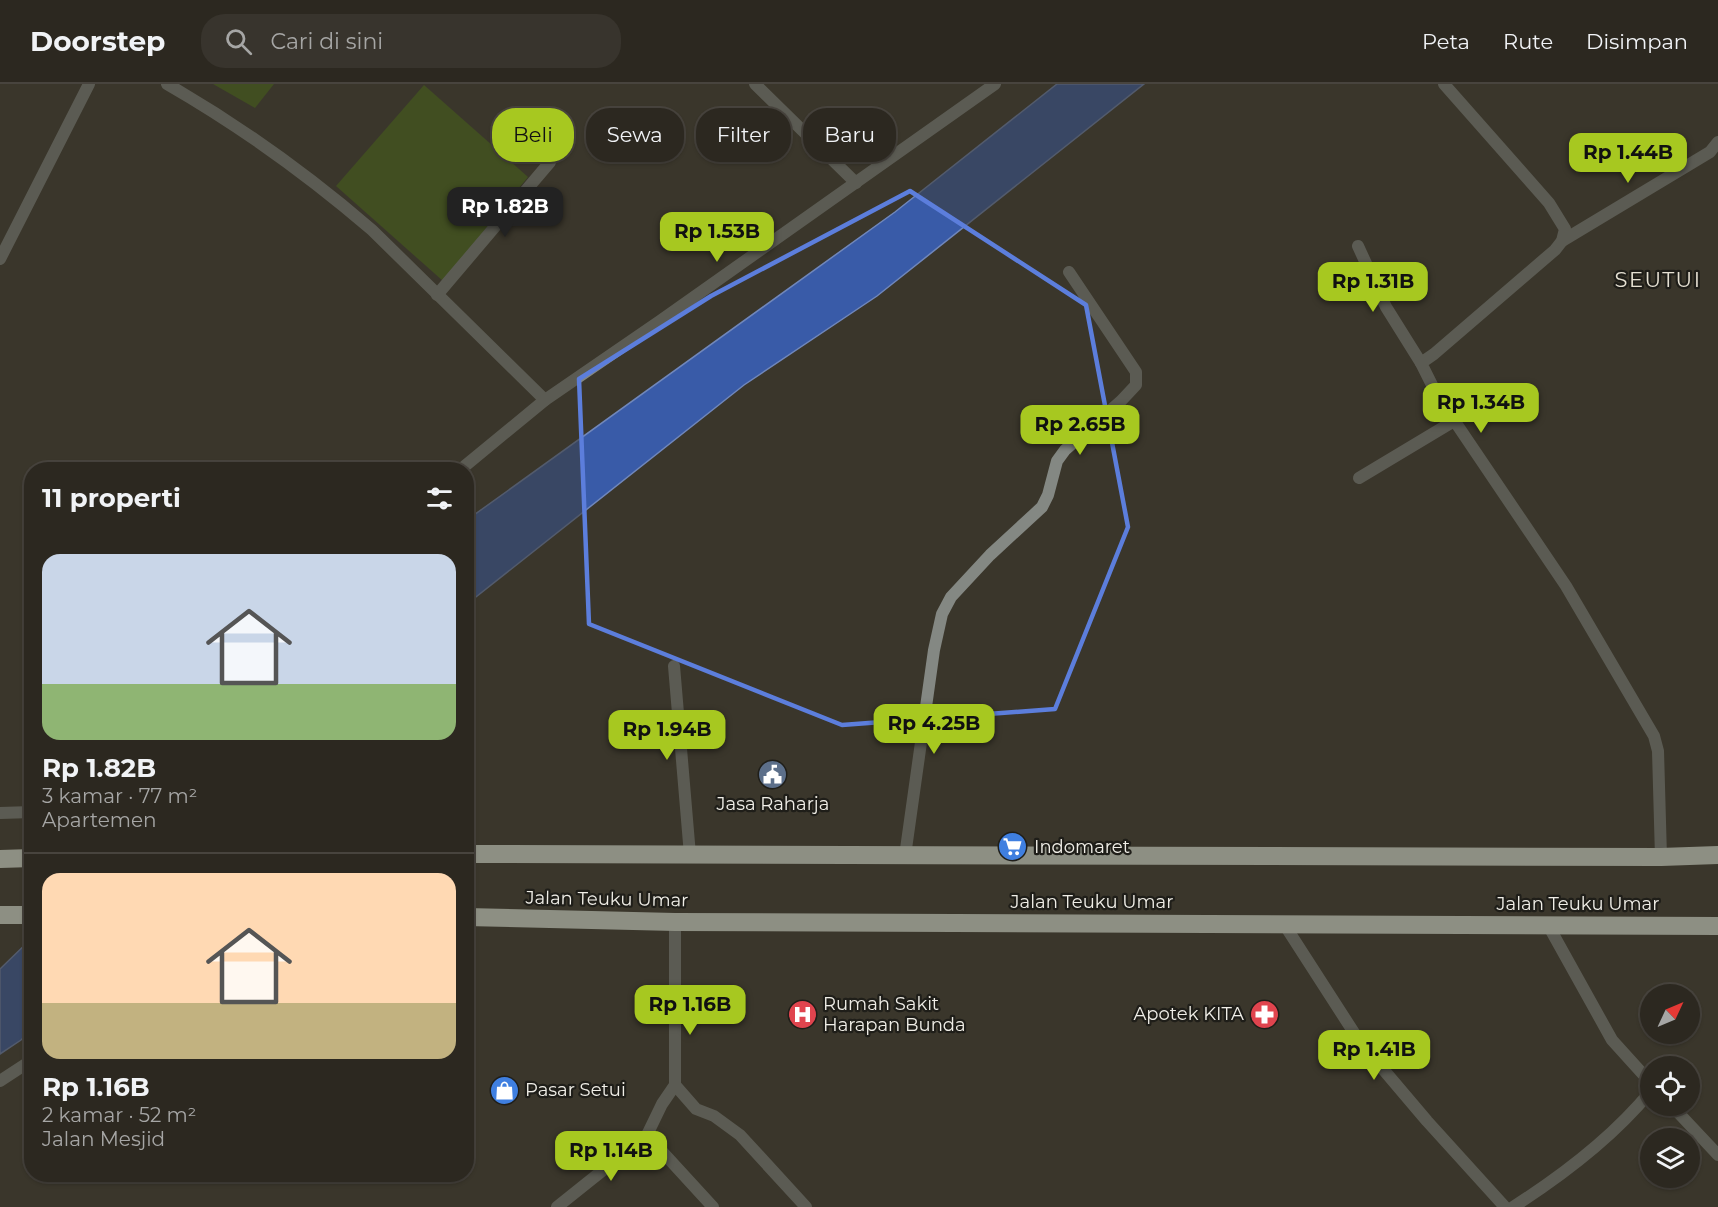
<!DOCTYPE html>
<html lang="id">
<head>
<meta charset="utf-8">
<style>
  body { margin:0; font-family:Montserrat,sans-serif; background:#38342d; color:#f1f3f6; height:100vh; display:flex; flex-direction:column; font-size:22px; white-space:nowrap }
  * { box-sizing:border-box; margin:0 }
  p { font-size:20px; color:#a6a6a5 }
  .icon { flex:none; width:33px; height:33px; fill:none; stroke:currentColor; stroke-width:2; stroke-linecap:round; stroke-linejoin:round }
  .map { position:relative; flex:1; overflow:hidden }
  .panel { position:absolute; left:24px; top:378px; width:450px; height:720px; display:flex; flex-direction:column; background:#2c2820; border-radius:24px; box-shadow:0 2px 4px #0004,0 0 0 2px #48443e }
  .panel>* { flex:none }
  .hud { position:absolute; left:492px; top:24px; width:570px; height:54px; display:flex; gap:12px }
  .needle { width:39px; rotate:46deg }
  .fabs { position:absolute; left:1640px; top:900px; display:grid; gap:12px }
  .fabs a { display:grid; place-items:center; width:60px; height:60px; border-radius:50%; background:#2c2820; box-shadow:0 2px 4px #0004,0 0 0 2px #48443e; font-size:30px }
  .price { position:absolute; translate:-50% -51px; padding:0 14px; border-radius:12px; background:#a7c820; color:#111; font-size:20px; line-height:39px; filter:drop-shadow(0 2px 3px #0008) }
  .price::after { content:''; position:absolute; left:50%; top:36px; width:18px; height:14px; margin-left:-9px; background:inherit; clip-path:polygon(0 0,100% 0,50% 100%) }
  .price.current { background:#222; color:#fff }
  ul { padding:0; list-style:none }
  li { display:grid; align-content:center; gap:12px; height:318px; padding:0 18px }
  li+li { border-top:2px solid #48443e }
  li span { display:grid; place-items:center; height:186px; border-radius:18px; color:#555 }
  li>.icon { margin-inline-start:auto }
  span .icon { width:108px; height:108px; fill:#fffc; stroke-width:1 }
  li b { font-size:26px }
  h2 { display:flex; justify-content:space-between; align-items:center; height:72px; padding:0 18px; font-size:26px }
  .pill { padding:0 21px; border-radius:24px; background:#2c2820; box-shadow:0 2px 4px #0004,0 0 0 2px #48443e; font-size:21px; line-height:54px }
  .pill.current { background:#a7c820; color:#111 }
  header { display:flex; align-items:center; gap:36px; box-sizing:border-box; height:84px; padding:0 30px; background:#2c2820; border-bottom:2px solid #48443e }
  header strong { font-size:28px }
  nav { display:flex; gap:33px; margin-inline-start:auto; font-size:21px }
  .search { width:420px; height:54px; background:#38342d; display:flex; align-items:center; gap:15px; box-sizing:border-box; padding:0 21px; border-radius:24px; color:#a6a6a5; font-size:22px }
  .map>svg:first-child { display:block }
</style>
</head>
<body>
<header>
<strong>Doorstep</strong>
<div class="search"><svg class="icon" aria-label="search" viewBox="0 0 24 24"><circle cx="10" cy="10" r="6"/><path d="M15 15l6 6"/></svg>Cari di sini</div>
<nav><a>Peta</a><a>Rute</a><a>Disimpan</a></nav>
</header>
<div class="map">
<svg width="1718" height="1123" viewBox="0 0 1718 1123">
  <rect width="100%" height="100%" fill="#3a362b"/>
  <g fill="#496a16">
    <polygon points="213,0 274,0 255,24"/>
    <polygon points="424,1 528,93 443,197 336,102"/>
  </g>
  <g fill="#395ba8" stroke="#7087bb" stroke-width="1.5">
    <polygon points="1057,0 1144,0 877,212 744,301 467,520 467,436 895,128"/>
    <polygon points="31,855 31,946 21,956 0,970 0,885"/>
  </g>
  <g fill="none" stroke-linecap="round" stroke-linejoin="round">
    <g stroke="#848883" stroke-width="12">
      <polyline points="1359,394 1454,337"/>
      <polyline points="675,1001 696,1025 714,1032 740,1051 806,1123"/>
    </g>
    <g stroke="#848883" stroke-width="12">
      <path d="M 167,0 C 240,42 308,91 372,146 L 545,316"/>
      <polyline points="755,0 856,99"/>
      <polyline points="1444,0 1549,119 1565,145 1562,157 1555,166 1434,270 1421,279 1437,311 1566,502 1654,652 1658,667 1661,773"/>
      <polyline points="1562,157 1710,68 1718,58"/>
      <polyline points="1358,162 1386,223 1421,279"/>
      <polyline points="0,175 89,0"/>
      <polyline points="437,211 550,78"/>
      <polyline points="460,386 545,316 660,237 995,0"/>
      <polyline points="674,582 690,771"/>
      <polyline points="0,729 32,728"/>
      <polyline points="905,772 934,566 942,530 951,513 990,471 1042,423 1048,411 1057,377 1065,366 1121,317 1136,301 1136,288 1069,188"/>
      <polyline points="1284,840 1360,958 1427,1037 1505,1123"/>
      <polyline points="1548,841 1612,956 1650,998"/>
      <polyline points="0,997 32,976"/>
      <polyline points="1672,1022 1718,1071"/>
      <polyline points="647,1051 713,1123"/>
      <polyline points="557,1123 647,1051 662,1020 675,1001 675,838"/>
      <path d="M 1513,1123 C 1563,1091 1612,1054 1650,1008"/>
    </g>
    <g stroke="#f1faed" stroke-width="18">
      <polyline points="466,770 1661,773 1718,771"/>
      <polyline points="0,775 32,774"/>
      <polyline points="0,831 32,831"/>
      <polyline points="466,833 675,838 1718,842"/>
    </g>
  </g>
  <path d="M0 0H1718V1123H0ZM 910,107 L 1086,221 L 1128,443 L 1055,625 L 842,641 L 589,540 L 579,295 L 711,212 Z" fill="#3a362b" fill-opacity=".55" fill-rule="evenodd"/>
  <path fill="none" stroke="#5c7edc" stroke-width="4.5" stroke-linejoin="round" d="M 910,107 L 1086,221 L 1128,443 L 1055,625 L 842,641 L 589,540 L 579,295 L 711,212 Z"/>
  <defs>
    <symbol id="civic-disc" viewBox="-11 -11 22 22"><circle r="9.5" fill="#5c6f8a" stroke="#1f1e19"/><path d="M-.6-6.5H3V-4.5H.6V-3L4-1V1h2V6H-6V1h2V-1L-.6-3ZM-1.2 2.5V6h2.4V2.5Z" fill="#fff"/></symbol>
    <symbol id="supermarket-disc" viewBox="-11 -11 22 22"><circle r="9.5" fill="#3f7fe0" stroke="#1f1e19"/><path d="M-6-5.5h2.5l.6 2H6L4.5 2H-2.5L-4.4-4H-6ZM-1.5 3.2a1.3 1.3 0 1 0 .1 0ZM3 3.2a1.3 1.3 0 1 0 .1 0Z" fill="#fff"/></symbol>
    <symbol id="hospital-disc" viewBox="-11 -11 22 22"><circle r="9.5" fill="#e0444e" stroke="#1f1e19"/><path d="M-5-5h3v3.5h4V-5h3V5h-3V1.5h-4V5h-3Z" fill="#fff"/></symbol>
    <symbol id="pharmacy-disc" viewBox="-11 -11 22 22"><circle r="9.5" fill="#e0444e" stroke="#1f1e19"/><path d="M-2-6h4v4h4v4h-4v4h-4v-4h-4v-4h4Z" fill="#fff"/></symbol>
    <symbol id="shop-disc" viewBox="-11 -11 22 22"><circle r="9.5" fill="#3f7fe0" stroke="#1f1e19"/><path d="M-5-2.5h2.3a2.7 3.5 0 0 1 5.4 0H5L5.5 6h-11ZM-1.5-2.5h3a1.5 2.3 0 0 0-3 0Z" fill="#fff"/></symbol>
  </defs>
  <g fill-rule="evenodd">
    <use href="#civic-disc" x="756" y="674" width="33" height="33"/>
    <use href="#supermarket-disc" x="996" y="746" width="33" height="33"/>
    <use href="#hospital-disc" x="786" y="914" width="33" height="33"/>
    <use href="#pharmacy-disc" x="1248" y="914" width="33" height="33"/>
    <use href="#shop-disc" x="488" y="990" width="33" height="33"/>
  </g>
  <g text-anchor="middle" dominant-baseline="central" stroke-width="4.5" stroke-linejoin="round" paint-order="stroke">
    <g font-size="18" fill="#f0eee7" stroke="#1f1e19" text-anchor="start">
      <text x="773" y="720" text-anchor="middle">Jasa Raharja</text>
      <text x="1034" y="763">Indomaret</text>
      <text x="823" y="920">Rumah Sakit<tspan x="823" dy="21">Harapan Bunda</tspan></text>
      <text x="1244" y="930" text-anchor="end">Apotek KITA</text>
      <text x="525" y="1006">Pasar Setui</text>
    </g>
    <g font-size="18" fill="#f0eee7" stroke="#1f1e19">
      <text transform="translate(607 815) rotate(1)">Jalan Teuku Umar</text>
      <text x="1092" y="818">Jalan Teuku Umar</text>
      <text x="1578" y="820">Jalan Teuku Umar</text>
    </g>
    <g font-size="21" letter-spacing="1.5" fill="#e6e1d3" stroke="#1f1e19">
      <text x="1658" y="195">SEUTUI</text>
    </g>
  </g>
</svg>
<div class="fabs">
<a><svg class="needle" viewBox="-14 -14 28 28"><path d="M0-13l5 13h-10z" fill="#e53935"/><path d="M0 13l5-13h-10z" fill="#a6a6a5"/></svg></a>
<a><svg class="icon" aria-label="locate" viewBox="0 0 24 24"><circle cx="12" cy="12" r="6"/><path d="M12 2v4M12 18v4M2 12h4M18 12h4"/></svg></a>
<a><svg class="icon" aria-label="layers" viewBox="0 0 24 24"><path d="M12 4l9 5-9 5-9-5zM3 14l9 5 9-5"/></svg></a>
</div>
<b class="price" style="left:1628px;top:100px">Rp 1.44B</b>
<b class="price current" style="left:505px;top:154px">Rp 1.82B</b>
<b class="price" style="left:717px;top:179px">Rp 1.53B</b>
<b class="price" style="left:1373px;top:229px">Rp 1.31B</b>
<b class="price" style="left:1481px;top:350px">Rp 1.34B</b>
<b class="price" style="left:1080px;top:372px">Rp 2.65B</b>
<b class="price" style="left:934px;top:671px">Rp 4.25B</b>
<b class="price" style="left:667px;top:677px">Rp 1.94B</b>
<b class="price" style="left:690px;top:952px">Rp 1.16B</b>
<b class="price" style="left:1374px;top:997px">Rp 1.41B</b>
<b class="price" style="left:611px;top:1098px">Rp 1.14B</b>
<div class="hud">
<a class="pill current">Beli</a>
<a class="pill">Sewa</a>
<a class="pill">Filter</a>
<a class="pill">Baru</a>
</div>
<section class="panel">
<h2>11 properti<svg class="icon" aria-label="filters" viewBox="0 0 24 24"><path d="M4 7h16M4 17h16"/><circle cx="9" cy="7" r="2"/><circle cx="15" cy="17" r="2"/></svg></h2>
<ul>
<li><span style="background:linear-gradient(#c9d6e8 70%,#8fb573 0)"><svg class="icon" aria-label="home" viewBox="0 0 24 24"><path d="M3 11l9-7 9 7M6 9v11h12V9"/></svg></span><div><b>Rp 1.82B</b><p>3 kamar · 77 m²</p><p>Apartemen</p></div></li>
<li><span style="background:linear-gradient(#ffd9b3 70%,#c2b280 0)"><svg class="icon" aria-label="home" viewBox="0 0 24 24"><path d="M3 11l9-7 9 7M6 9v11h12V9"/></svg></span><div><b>Rp 1.16B</b><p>2 kamar · 52 m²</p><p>Jalan Mesjid</p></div></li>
</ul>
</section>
</div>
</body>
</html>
